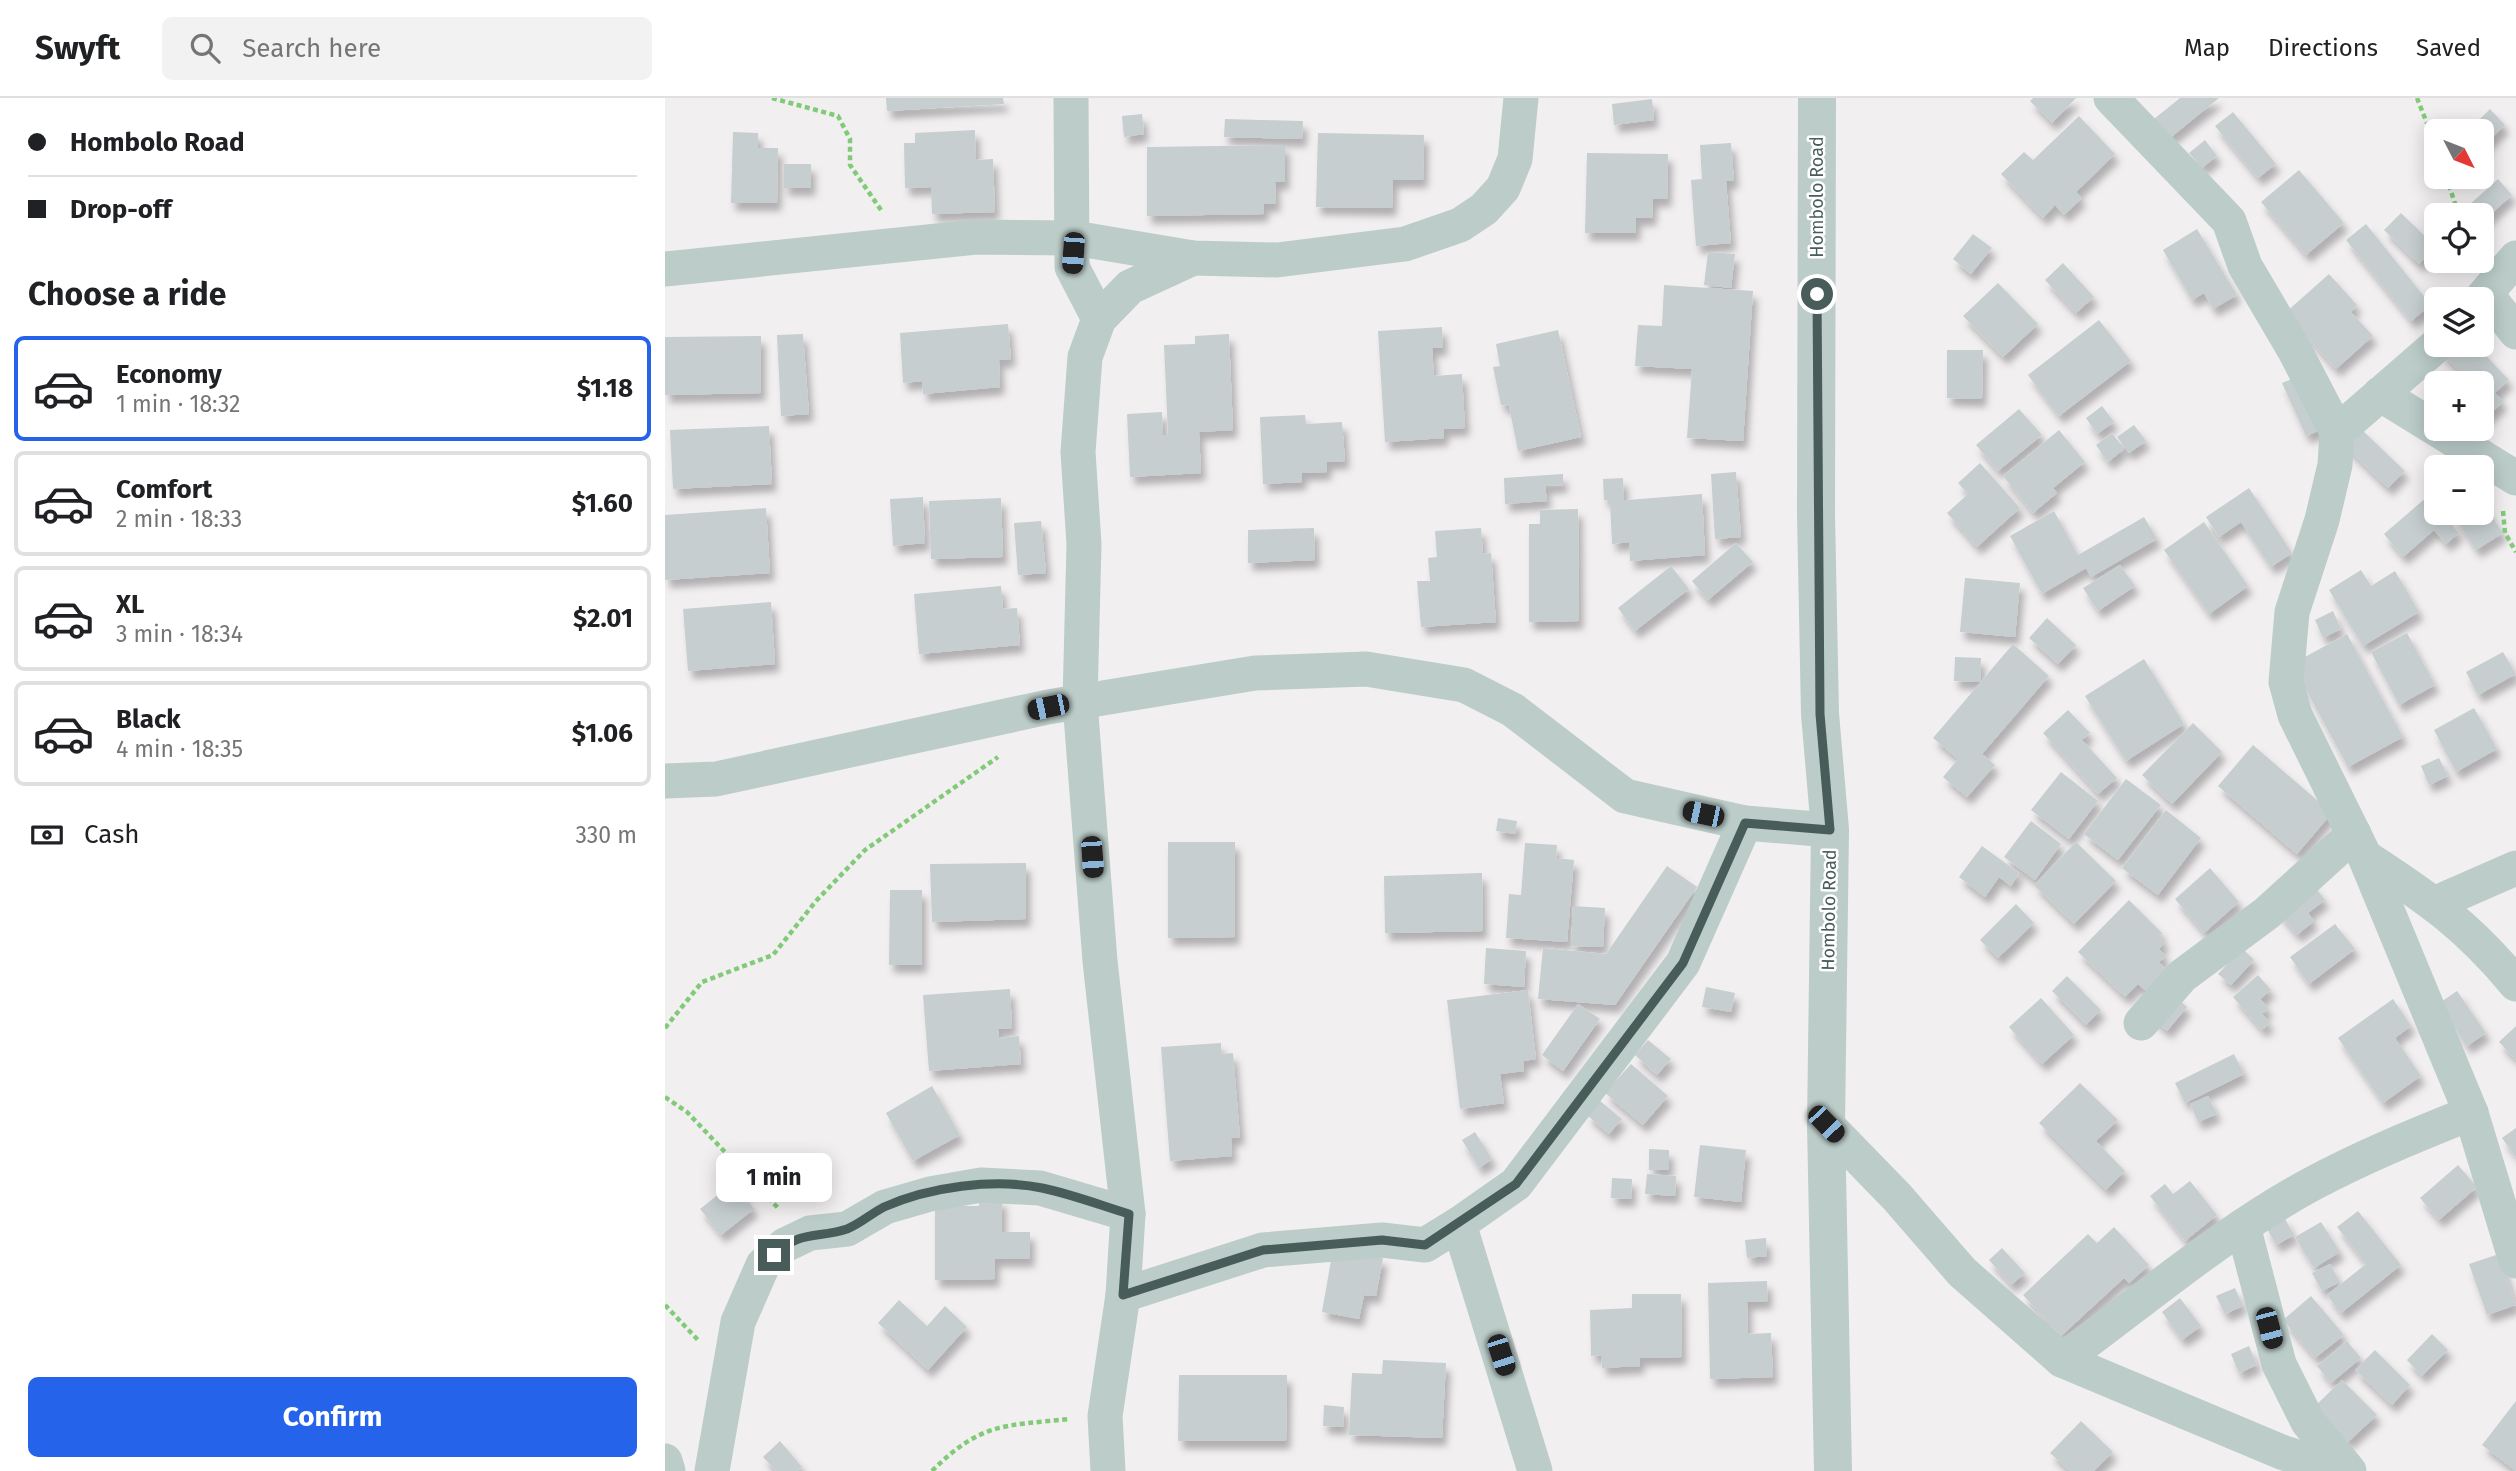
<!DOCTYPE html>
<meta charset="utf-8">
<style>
body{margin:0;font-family:"Fira Sans",sans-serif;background:#f2f2f2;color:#202124;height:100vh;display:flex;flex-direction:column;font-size:26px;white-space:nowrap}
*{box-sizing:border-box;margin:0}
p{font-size:23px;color:#757577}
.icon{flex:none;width:38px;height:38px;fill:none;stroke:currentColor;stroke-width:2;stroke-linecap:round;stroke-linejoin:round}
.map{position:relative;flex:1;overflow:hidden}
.drawer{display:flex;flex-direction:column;background:#fff;width:665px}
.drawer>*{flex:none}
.hud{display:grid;align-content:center;height:154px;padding:0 28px;background:#fff}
.needle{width:46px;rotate:132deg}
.tools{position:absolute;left:1759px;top:21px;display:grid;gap:14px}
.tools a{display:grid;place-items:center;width:70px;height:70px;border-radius:10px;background:#fff;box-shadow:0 4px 18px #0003;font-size:35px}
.end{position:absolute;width:32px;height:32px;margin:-16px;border:9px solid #485c59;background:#fff;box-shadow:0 0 0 4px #fff}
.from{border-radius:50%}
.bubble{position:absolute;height:49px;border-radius:10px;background:#fff;box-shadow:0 4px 18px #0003;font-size:23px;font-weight:700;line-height:49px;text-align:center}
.car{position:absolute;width:21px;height:42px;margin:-21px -10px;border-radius:9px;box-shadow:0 0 5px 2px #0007;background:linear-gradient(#222 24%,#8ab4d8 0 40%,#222 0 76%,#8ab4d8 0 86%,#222 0)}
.hud b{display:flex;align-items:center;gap:24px;height:66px;font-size:26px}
.hud b+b{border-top:2px solid #e0e0e0}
.hud i{width:18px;height:18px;background:#202124}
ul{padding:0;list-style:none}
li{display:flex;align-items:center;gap:21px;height:105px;margin:0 14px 10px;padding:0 14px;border:4px solid #e0e0e0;border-radius:10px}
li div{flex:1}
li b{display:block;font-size:26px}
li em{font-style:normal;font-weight:700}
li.selected{border-color:#2563eb}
li>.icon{width:63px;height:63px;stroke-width:1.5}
h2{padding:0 28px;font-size:32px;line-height:84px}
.pay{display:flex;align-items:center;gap:18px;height:77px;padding:0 28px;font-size:26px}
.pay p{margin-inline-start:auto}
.primary-button{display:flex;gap:14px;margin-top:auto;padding:14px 28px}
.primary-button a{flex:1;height:80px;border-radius:10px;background:#2563eb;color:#fff;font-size:28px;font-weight:700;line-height:80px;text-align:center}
header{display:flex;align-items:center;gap:42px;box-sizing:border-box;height:98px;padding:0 35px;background:#fff;border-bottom:2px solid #e0e0e0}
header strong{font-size:33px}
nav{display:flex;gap:38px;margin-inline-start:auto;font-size:24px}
.search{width:490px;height:63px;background:#f2f2f2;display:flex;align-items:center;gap:18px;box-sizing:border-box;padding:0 24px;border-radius:10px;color:#757577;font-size:26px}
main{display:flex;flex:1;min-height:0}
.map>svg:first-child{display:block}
.building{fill:#c6cecf;filter:url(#shadow)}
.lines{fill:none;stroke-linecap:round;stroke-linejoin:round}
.path{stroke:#81cb78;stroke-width:4.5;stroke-dasharray:5 3.5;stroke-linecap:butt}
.minor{stroke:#bbccc9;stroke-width:35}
.tertiary{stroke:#bbccc9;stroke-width:38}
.route{stroke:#485c59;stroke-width:9}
.labels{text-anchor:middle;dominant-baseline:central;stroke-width:5;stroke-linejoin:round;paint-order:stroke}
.street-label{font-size:18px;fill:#485c59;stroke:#fff}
</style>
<header>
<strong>Swyft</strong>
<div class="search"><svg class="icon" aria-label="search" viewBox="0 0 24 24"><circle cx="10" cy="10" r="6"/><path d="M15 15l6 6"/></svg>Search here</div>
<nav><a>Map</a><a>Directions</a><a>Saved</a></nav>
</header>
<main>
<section class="drawer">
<div class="hud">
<b><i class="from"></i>Hombolo Road</b>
<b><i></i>Drop-off</b>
</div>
<h2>Choose a ride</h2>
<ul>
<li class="selected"><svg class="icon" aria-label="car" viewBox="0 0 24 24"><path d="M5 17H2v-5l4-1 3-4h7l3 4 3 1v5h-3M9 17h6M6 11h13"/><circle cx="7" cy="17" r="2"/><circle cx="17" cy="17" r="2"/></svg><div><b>Economy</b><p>1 min · 18:32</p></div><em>$1.18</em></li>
<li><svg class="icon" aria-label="car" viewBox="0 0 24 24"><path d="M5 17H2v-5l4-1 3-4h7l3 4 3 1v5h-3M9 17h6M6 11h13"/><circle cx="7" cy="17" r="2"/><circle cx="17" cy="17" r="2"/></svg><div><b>Comfort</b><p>2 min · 18:33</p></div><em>$1.60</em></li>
<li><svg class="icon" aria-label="car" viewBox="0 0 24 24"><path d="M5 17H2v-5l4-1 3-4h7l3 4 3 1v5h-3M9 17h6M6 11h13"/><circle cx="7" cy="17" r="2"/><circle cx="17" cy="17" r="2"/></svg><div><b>XL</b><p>3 min · 18:34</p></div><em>$2.01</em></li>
<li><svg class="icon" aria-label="car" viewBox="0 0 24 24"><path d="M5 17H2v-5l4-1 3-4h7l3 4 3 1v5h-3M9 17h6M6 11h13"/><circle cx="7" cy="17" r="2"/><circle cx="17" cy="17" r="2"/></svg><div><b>Black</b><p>4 min · 18:35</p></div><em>$1.06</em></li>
</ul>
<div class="pay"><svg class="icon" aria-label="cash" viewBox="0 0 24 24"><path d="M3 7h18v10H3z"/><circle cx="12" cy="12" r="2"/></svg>Cash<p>330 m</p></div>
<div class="primary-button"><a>Confirm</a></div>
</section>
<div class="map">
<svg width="1851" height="1373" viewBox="0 0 1851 1373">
<defs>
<filter id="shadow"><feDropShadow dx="4.5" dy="8" stdDeviation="3.5" flood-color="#0004"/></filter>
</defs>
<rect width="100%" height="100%" fill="#f2eff1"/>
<g class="building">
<polygon points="221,0 338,0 339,6 222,13"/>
<polygon points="1368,0 1411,0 1387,25 1365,3"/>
<polygon points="1515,0 1554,0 1505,40 1489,21"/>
<polygon points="987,1 989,22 949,27 947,6"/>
<polygon points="1825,11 1840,27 1816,51 1816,33 1803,33"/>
<polygon points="1568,14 1611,66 1593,80 1550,28"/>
<polygon points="477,16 479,36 459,39 457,18"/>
<polygon points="1414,18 1450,56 1411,94 1417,100 1399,117 1390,107 1378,120 1336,76 1359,54 1368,62"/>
<polygon points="560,21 638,23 637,41 559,39"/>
<polygon points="310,32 311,62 328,61 330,114 267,116 266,89 240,90 239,45 250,45 250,35"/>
<polygon points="68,34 93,35 93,50 113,50 112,105 66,105"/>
<polygon points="653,35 759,37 758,82 728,82 727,110 651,109"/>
<polygon points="1540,42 1552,58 1537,70 1524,55"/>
<polygon points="1066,45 1069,83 1061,83 1066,145 1031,148 1026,82 1037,81 1035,47"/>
<polygon points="620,47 620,84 610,84 611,106 599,106 599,116 482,118 482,49"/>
<polygon points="922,55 1003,56 1002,101 988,101 987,120 971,120 971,135 920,135"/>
<rect x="119" y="66" width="27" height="24"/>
<polygon points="1634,72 1679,125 1641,157 1596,104"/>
<polygon points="1833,81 1847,97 1816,125 1816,117 1812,117 1803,108"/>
<polygon points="1736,115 1771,149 1754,166 1719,132"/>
<polygon points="1701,126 1766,207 1746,223 1681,142"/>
<polygon points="1532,131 1572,197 1548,211 1539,195 1527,202 1498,152"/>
<polygon points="1308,136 1327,150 1306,176 1288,161"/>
<polygon points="1043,154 1070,156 1066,190 1039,187"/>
<polygon points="1398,165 1429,199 1411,215 1380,182"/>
<polygon points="1664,176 1692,207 1686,214 1708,238 1671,271 1620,215"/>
<polygon points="1333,185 1373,226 1338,259 1298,218"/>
<polygon points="999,187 1088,193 1078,343 1022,340 1027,271 970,268 973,227 997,228"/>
<polygon points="1434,222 1466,263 1394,318 1363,277"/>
<polygon points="343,226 346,261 334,262 335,289 258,296 257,283 238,285 235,235"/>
<polygon points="777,229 778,250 767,250 769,278 797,276 800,330 779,331 779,340 720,344 713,233"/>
<polygon points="893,232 916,339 853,353 844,308 836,307 828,269 835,268 831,246"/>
<polygon points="138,236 144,316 116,318 112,237"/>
<polygon points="564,236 568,332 534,334 536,375 465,379 462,316 497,314 498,337 503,337 499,247 530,246 530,238"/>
<polygon points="96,238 96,295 0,297 0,239"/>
<polygon points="1783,247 1811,247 1844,282 1830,295 1838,304 1816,324 1816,285 1782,285 1794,273 1775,254"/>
<polygon points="1282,252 1318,252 1317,301 1282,300"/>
<polygon points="1634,278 1658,331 1641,338 1617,285"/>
<polygon points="1437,308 1449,324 1432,336 1421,320"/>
<polygon points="1354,311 1377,337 1333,373 1311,347"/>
<polygon points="640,317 641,326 677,324 680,363 662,364 662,374 637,375 637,384 598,386 595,319"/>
<polygon points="1469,327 1481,343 1464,355 1452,339"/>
<polygon points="104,328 107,386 8,391 5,332"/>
<polygon points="1695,330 1740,373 1723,390 1679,347"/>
<polygon points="1394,332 1420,364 1388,390 1392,395 1368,415 1338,378"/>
<polygon points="1447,335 1459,351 1443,364 1431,347"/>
<polygon points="1315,365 1355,410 1312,449 1282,415 1303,396 1293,385"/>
<polygon points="1071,374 1076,439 1050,441 1046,376"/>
<polygon points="898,376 898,387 880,388 882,403 840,406 839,380"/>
<polygon points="958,380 959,401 950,403 1037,396 1040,457 965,463 964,444 947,446 945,402 939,402 938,381"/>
<polygon points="1584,390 1627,455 1606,469 1576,424 1554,439 1541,419"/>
<polygon points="1763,398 1771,408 1771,415 1777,415 1794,435 1781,446 1769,432 1738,459 1719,436"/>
<polygon points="258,399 260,445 228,448 225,401"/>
<polygon points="336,400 338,459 266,461 264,403"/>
<polygon points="1816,402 1838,435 1811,452 1787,415 1816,415"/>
<polygon points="101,410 105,475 0,482 0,417"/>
<polygon points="913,411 914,523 864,524 864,426 875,426 875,412"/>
<polygon points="1389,413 1413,457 1479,419 1492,441 1426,479 1421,470 1377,496 1345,438"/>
<polygon points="376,423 381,475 353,477 349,425"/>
<polygon points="1539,424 1583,488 1544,516 1499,452"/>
<polygon points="649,430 650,462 583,465 583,432"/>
<polygon points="816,430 818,456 826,455 831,524 756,529 752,483 765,483 763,460 772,459 770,433"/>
<polygon points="1071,445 1088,464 1043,502 1027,483"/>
<polygon points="1455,467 1470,488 1433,513 1418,490"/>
<polygon points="1006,468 1024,491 970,533 953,510"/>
<polygon points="1696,472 1706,488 1730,473 1754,514 1698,548 1664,492"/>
<polygon points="1300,480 1355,485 1350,539 1295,534"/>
<polygon points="336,488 338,511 352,510 355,547 254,556 249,496"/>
<polygon points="106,504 110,566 23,573 18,511"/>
<polygon points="1668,513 1676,531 1658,540 1650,522"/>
<polygon points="1382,520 1411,547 1393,566 1364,540"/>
<polygon points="1742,535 1770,587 1734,607 1706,554"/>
<polygon points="1682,536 1738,639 1683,669 1627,566"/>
<polygon points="1348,546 1384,578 1317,656 1330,667 1302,699 1278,679 1293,661 1268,640"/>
<polygon points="1838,554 1851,576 1813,597 1801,574"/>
<polygon points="1290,559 1316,560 1315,584 1289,583"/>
<polygon points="1479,561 1519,626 1461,663 1420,598"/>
<polygon points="1809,610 1832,651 1791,674 1769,632"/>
<polygon points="1403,612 1425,635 1417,642 1452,680 1433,696 1378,635"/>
<polygon points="1528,625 1557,654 1507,706 1477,677"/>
<polygon points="1588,647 1667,715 1632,756 1553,688"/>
<polygon points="1774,660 1783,678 1764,687 1756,668"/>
<polygon points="1396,674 1433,703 1404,741 1366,712"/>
<polygon points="1461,681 1496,707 1453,762 1419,736"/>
<polygon points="1501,712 1536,740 1493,797 1457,770"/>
<polygon points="833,720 852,723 850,736 831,733"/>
<polygon points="1366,723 1396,746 1370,782 1339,759"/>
<polygon points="503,744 570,744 570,839 503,840"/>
<polygon points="1411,744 1451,783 1409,826 1369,787"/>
<polygon points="860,745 892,747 891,760 909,762 902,844 841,840 844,796 856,797"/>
<polygon points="1317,748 1354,775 1346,788 1334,779 1320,799 1294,779"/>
<polygon points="361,765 361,821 267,824 265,766"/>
<polygon points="1002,768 1032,789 950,907 873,901 878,850 941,856"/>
<polygon points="1545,770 1574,804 1539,835 1510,801"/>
<polygon points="817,775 818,833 720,835 719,778"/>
<polygon points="1647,785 1660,802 1643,815 1649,823 1632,837 1612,813"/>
<polygon points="225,792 257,792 257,867 224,867"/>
<polygon points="1464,802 1497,835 1494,838 1500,844 1494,851 1501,858 1494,864 1501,872 1481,893 1473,886 1460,899 1413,854"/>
<polygon points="1351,806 1369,825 1333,860 1315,842"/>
<polygon points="908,808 940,810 938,849 906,848"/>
<polygon points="1670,826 1690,851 1644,886 1625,859"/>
<polygon points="821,850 861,853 859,889 819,886"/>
<polygon points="1577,850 1589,862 1566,887 1553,876"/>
<polygon points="1593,877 1606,892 1595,901 1604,910 1597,916 1605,925 1597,932 1568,899"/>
<polygon points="1402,878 1436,912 1421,927 1387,893"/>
<polygon points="1041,889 1070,895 1066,914 1037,909"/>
<polygon points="345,891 347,930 333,931 334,940 354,938 356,966 264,973 258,897"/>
<polygon points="863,892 871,961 858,963 859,973 835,976 839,1005 795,1011 782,902"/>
<polygon points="1792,893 1821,935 1802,948 1773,906"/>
<polygon points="1506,895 1522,909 1502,933 1485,918"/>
<polygon points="1376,900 1409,937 1377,966 1344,929"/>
<polygon points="1728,901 1746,928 1730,940 1756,978 1718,1005 1673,940"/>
<polygon points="913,906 935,921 898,973 877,957"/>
<polygon points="1851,928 1851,962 1834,944"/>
<polygon points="983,942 1006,961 992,977 970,957"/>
<polygon points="556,945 556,956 568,955 575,1039 566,1040 567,1058 505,1063 496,949"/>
<polygon points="1569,956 1579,976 1520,1005 1510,985"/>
<polygon points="966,966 1003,998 978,1027 940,995"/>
<polygon points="1415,985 1453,1022 1431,1043 1460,1073 1441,1092 1374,1025"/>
<polygon points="267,988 295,1037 248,1063 221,1015"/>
<polygon points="1543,998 1552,1016 1533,1024 1525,1006"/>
<polygon points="934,1002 957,1021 944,1036 922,1017"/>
<polygon points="1851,1030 1851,1059 1837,1040"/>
<polygon points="810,1034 827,1061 814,1070 797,1042"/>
<polygon points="1035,1047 1081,1052 1076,1104 1029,1099"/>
<polygon points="984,1051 1004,1052 1004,1072 984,1072"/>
<polygon points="1793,1067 1812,1089 1774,1122 1755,1100"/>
<polygon points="982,1076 1011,1078 1010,1098 980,1096"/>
<polygon points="947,1080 967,1081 966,1101 946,1100"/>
<polygon points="1525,1083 1552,1117 1520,1143 1485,1098 1500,1086 1508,1096"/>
<polygon points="69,1084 89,1111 56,1137 35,1111"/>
<polygon points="314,1101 337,1101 337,1134 365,1134 365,1161 330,1161 330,1181 270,1182 270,1108 314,1108"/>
<polygon points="1693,1113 1736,1167 1676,1215 1662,1197 1701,1166 1672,1129"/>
<polygon points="1619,1119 1629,1137 1611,1147 1601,1129"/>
<polygon points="1656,1124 1675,1154 1649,1170 1630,1139"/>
<polygon points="1449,1129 1484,1167 1464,1185 1459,1180 1396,1238 1358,1197 1423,1136 1432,1145"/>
<polygon points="1101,1140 1102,1158 1082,1160 1080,1142"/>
<polygon points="1337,1150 1360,1175 1346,1187 1324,1162"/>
<polygon points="668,1151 718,1160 711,1198 699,1197 694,1221 657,1214"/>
<polygon points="1834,1156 1851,1207 1822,1217 1804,1166"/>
<polygon points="1665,1166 1675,1184 1657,1193 1647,1175"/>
<polygon points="1102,1183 1103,1203 1082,1204 1083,1236 1106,1235 1108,1279 1045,1281 1043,1185"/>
<polygon points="1570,1190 1578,1208 1560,1216 1551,1198"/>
<polygon points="967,1196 1016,1196 1017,1259 975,1260 975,1268 937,1270 936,1257 926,1258 925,1212 967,1210"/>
<polygon points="1646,1198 1679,1237 1650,1260 1618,1222"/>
<polygon points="1515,1200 1536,1228 1517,1242 1497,1214"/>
<polygon points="234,1202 262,1228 280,1208 302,1229 263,1272 213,1225"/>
<polygon points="1767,1236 1783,1252 1757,1278 1742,1262"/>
<polygon points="1682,1243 1696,1260 1666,1285 1652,1268"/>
<polygon points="1584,1248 1592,1267 1574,1275 1566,1256"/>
<polygon points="1710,1252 1745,1287 1727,1307 1690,1272"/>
<polygon points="718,1262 781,1265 777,1340 684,1337 687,1275 717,1276"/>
<polygon points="514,1277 622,1277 621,1343 513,1343"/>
<polygon points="1677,1282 1712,1317 1683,1344 1649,1309"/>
<polygon points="1851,1303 1851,1373 1817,1347"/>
<polygon points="659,1307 679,1309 678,1329 658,1328"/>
<polygon points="1416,1323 1448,1354 1429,1373 1405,1373 1385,1355"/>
<polygon points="115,1343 137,1369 132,1373 111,1373 98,1359"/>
</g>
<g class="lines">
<g class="path">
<polyline points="107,0 173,18 185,41 185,67 216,112"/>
<polyline points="1752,0 1771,48"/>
<polyline points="1781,79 1794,117"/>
<polyline points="1838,413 1840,435 1851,454"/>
<polyline points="0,930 37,884 108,857 151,803 200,752 333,659"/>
<polyline points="0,999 22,1014 114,1111"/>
<polyline points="0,1207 33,1242"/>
<path d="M 267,1373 C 316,1324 339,1328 404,1321"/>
</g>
<g class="minor">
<polyline points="406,0 407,169 434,221"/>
<polyline points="1446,0 1564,123 1580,168 1630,253 1672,334 1670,367 1657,422 1627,514 1621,584 1630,617 1700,759 1806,1015 1851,1163"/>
<polyline points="0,171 311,139 409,140 528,160 568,161 612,162 740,146 795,127 819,111 838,90 850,61 856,0"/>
<polyline points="1821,196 1851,234"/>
<polyline points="1816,201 1851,160"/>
<polyline points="1715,296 1851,380"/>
<polyline points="1672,334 1772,247"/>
<polyline points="0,683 51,681 383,609 590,575 701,571 799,587 848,612 960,698 1080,725 1165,732"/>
<path d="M 1700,759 C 1763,800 1802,827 1851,886"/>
<polyline points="1771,805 1851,770"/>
<polyline points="1476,925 1517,878 1602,815 1689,736"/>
<polyline points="1161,1026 1232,1099 1297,1174 1397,1262 1619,1355 1679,1373"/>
<polyline points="794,1126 851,1086 1018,865 1080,725"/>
<polyline points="1578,1128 1614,1266 1643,1324 1684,1373"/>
<polyline points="458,1197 598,1152 717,1142 760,1147 794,1126 870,1373"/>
<path d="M 1397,1262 C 1478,1203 1557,1135 1645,1087 C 1697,1059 1751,1037 1806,1015"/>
<polyline points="0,1363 3,1373"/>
<polyline points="47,1373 73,1224 98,1167 120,1147 145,1135 182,1131 220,1109 265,1096 316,1087 375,1090 463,1116"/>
<polyline points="443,1373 440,1318 458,1197 463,1116 435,863 415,604 419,446 413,354 420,259 434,221 465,189 528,160"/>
</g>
<polyline class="tertiary" points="1152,0 1151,416 1155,616 1165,732 1161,1026 1168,1373"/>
</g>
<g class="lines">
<path class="route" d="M 109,1157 C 137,1131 152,1141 182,1131 C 195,1126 207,1115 219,1109 C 264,1089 328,1080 377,1090 C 406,1096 435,1107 464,1116 L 458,1197 L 598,1152 L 717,1142 L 760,1147 L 851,1086 L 1018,865 L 1080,725 L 1165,732 L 1155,616 L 1152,196"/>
</g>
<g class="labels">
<g class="street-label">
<text transform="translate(1152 99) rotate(-90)">Hombolo Road</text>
<text transform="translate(1164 812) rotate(-89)">Hombolo Road</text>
</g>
</g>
</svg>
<div class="tools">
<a><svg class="needle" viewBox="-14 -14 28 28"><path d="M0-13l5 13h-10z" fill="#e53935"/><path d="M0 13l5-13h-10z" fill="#757577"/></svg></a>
<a><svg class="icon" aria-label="locate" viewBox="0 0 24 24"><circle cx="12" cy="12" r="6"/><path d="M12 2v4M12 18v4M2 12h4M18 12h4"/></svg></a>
<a><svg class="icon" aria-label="layers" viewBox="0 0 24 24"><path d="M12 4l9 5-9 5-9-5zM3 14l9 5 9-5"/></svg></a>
<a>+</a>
<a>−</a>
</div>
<i class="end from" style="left:1152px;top:196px"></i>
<i class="end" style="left:109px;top:1157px"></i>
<div class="bubble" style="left:51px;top:1055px;width:116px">1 min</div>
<i class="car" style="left:408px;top:155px;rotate:184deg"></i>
<i class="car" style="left:383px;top:609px;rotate:258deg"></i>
<i class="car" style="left:1038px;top:716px;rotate:282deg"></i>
<i class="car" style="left:427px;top:759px;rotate:176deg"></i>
<i class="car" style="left:1161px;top:1026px;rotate:136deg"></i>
<i class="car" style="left:1604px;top:1230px;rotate:165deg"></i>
<i class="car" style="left:836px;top:1257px;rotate:162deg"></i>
</div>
</main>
